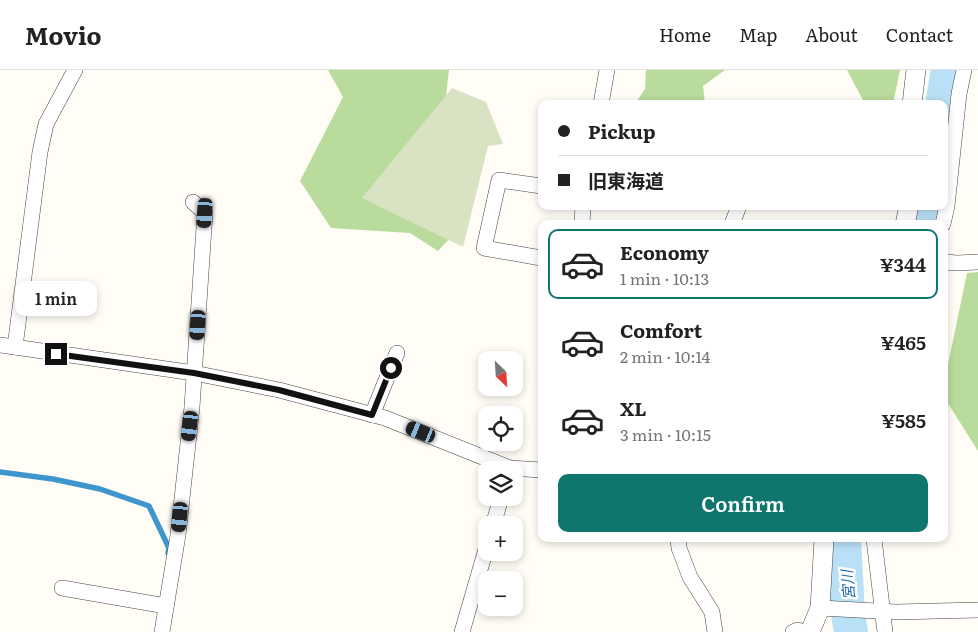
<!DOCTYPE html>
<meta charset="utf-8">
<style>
body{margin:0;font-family:Literata,"Noto Sans JP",serif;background:#f6f6f6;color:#222;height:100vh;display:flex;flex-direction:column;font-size:19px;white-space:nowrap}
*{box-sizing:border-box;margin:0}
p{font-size:16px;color:#767676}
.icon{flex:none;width:28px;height:28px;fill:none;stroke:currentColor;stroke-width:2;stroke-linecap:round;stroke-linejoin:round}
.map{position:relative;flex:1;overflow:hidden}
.drawer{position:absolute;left:538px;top:150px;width:410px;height:322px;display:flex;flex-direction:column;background:#fff;border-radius:10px;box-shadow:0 2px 8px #0003}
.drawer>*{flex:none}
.guide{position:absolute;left:538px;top:30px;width:410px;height:110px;border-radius:10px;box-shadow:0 2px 8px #0003;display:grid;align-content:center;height:110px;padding:0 20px;background:#fff}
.needle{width:32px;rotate:155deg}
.fabs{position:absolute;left:478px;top:281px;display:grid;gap:10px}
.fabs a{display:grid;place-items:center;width:45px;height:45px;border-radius:10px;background:#fff;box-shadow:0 2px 8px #0003;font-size:25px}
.end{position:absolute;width:22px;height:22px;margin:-11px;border:6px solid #111;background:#fff;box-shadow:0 0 0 2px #fff}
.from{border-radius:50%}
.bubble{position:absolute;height:35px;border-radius:10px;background:#fff;box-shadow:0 2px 8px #0003;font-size:16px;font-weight:600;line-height:35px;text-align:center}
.car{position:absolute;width:15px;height:30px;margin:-15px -8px;border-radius:6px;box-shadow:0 0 4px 1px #0007;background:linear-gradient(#222 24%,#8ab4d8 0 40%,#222 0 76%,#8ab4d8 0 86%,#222 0)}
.guide b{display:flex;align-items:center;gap:18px;height:48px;font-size:19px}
.guide b+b{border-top:1px solid #e0e0e0}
.guide i{width:12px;height:12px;background:#222}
ul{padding:9px 0 0;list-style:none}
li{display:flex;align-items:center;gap:15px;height:70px;margin:0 10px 8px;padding:0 10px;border:2px solid transparent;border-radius:10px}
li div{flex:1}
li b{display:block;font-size:19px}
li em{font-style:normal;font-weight:600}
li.current{border-color:#0f766e}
li>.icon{width:45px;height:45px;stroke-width:1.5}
.primary-button{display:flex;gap:10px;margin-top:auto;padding:10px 20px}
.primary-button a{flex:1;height:58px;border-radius:10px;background:#0f766e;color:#fff;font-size:20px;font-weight:600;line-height:58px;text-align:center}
header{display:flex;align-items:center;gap:30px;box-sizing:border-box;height:70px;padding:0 25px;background:#fff;border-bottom:1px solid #e0e0e0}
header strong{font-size:24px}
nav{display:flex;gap:28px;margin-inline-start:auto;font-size:18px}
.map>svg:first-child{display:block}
.forest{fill:#b9dc9c}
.cemetery{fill:#d9e3c4}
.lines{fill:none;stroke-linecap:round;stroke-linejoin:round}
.stream{stroke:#3f96cf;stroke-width:5.5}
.river{stroke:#b9e0f7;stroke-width:34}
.minor-casing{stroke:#444;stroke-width:16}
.tertiary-casing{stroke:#444;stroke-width:20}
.minor{stroke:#fff;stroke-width:15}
.tertiary{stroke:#fff;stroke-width:19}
.route{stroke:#111;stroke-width:6}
.labels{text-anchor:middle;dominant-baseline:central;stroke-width:5;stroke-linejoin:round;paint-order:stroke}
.water-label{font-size:15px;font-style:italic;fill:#1768a6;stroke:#fff}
</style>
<header>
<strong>Movio</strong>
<nav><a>Home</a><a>Map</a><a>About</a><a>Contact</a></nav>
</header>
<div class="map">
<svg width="978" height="562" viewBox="0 0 978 562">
<rect width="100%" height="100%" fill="#fffdf5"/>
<g class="forest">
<polygon points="328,0 449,0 446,27 451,167 438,181 410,163 331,158 300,111 343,27"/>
<polygon points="646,0 725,0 703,16 705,34 635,34 645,19"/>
<polygon points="847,0 900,0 893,34 865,34"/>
<polygon points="978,202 978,381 944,327 944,314 967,203"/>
</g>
<polygon class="cemetery" points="452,18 486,32 503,74 488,76 463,177 362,128"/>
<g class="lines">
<polyline class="stream" points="0,402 53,409 100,419 149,436 169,478 168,483"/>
<g class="river">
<polyline points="942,34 948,0"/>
<polyline points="922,154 925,136"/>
<polyline points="844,469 848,544 851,562"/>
</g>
<defs>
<g id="minor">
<polyline points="601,34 607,0"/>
<polyline points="541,116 499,110 484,178 541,188"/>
<polyline points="582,154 583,136"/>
<polyline points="732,154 739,136"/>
<polyline points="943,154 947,136 959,24 964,0"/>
<polyline points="944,192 957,193 978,192"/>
<polyline points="0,275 194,303 279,320 385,348 510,398 541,400"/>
<polyline points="15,277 40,82 46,54 75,0"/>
<polyline points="372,345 397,283"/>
<polyline points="493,455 501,428"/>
<polyline points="678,469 679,478 690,507 712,542 715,562"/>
<polyline points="874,469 885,562"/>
<polyline points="62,518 166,536"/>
<polyline points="820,538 896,542 978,540"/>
<polyline points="162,562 178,465 192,337 205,143 193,132"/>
<polyline points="462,562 486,479"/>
<polyline points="793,562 798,560 802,562"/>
</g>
<g id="tertiary">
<polyline points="912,34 916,0"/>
<polyline points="905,154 909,136"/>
<polyline points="810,562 820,538 824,469"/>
</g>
</defs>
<use href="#minor" class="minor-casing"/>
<use href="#tertiary" class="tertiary-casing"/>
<use href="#minor" class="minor"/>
<use href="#tertiary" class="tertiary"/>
</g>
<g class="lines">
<polyline class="route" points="56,284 194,303 279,320 372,345 391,298"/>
</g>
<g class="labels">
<g class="water-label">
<text transform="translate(847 515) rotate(-95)">宮川</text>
</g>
</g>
</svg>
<div class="fabs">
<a><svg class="needle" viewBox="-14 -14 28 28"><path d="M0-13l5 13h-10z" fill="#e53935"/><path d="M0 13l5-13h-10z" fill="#767676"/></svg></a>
<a><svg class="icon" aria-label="locate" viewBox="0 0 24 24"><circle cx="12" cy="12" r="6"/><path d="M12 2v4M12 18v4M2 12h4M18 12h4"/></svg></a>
<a><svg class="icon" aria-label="layers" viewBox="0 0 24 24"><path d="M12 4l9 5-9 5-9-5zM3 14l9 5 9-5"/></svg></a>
<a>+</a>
<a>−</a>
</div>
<i class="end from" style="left:391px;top:298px"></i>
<i class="end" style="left:56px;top:284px"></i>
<div class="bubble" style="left:15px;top:211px;width:82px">1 min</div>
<i class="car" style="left:205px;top:143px;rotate:184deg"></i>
<i class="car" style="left:198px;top:255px;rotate:184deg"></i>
<i class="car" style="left:190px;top:356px;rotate:187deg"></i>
<i class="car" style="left:421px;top:362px;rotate:292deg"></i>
<i class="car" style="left:180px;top:447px;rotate:186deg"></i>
<div class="guide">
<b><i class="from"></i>Pickup</b>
<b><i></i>旧東海道</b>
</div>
<section class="drawer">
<ul>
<li class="current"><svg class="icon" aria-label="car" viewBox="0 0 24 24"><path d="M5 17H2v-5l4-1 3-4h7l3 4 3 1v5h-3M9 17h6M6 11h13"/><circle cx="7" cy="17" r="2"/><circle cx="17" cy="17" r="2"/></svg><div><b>Economy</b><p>1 min · 10:13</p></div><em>¥344</em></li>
<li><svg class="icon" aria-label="car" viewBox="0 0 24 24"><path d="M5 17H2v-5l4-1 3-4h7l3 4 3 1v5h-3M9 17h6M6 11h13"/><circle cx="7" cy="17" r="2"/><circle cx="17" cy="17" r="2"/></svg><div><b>Comfort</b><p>2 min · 10:14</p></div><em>¥465</em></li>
<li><svg class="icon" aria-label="car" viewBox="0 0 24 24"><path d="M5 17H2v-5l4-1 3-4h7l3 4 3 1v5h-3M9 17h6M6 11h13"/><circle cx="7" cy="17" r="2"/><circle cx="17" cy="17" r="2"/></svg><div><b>XL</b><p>3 min · 10:15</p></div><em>¥585</em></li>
</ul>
<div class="primary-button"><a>Confirm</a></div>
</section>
</div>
